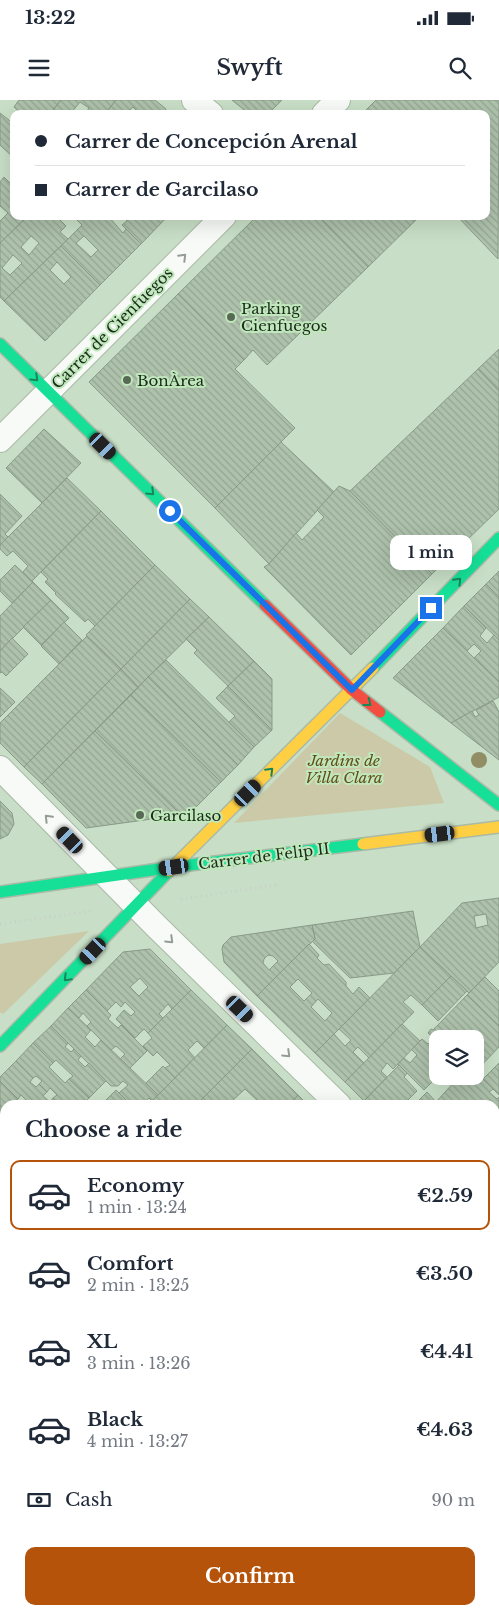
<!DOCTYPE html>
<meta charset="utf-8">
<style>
body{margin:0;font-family:"Libre Baskerville",serif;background:#f6f6f7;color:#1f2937;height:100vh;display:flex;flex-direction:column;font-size:19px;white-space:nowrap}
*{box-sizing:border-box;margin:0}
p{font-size:16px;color:#747a83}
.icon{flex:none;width:28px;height:28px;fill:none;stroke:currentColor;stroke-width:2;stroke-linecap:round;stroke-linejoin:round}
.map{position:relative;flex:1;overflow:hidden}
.details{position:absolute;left:0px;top:1000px;width:500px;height:515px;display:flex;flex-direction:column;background:#fff;border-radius:15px 15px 0 0;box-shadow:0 5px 20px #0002}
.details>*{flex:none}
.hud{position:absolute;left:10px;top:10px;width:480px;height:110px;border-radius:10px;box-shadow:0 5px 20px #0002;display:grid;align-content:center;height:110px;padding:0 25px;background:#fff}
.fabs{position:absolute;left:429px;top:930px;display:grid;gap:10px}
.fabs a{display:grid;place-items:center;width:55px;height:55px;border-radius:10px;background:#fff;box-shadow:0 5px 20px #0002;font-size:25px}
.end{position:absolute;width:22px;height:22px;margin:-11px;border:6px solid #1a73e8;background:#fff;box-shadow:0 0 0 2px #fff}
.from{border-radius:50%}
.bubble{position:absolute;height:35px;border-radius:10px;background:#fff;box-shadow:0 5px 20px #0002;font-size:16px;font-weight:800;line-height:35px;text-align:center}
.car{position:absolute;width:15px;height:30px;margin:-15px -8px;border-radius:6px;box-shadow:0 0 4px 1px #0007;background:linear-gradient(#222 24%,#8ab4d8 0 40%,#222 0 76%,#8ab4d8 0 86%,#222 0)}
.hud b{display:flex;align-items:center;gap:18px;height:48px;font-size:19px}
.hud b+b{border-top:1px solid #e0e1e3}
.hud i{width:12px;height:12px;background:#1f2937}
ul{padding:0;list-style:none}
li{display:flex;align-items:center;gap:15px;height:70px;margin:0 10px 8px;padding:0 15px;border:2px solid transparent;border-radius:10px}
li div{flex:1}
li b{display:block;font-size:19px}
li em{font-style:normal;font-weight:800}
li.selected{border-color:#b45309}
li>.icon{width:45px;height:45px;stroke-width:1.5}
h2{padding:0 25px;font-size:22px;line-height:60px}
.pay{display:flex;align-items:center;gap:12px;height:55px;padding:0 25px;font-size:19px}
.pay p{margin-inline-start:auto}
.cta{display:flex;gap:10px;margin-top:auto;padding:10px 25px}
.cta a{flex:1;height:58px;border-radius:10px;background:#b45309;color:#fff;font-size:20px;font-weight:800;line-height:58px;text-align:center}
.status{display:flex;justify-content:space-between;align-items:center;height:35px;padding:0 25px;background:#fff;direction:ltr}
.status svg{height:14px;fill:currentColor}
header{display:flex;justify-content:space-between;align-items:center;height:65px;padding:0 25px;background:#fff;font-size:22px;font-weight:800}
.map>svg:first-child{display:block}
.green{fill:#cbc9a7}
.building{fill:url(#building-back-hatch);stroke:#899a88;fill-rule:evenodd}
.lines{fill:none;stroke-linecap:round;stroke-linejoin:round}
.street-casing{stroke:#a9baa7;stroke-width:26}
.fast-casing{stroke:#a9baa7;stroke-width:14}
.slow-casing{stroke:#a9baa7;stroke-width:14}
.jam-casing{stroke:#a9baa7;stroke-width:14}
.path{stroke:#c8cfc7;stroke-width:3;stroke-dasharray:1 4;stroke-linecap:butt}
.street{stroke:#f7faf6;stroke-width:24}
.fast{stroke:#16e098;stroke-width:11}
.slow{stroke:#ffcf43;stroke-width:11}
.jam{stroke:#f24e42;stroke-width:11}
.tree{fill:#918e66}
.oneway{stroke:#949d93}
.oneway2{stroke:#188659}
.route{stroke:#1a73e8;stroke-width:6}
.poi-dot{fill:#586a56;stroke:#c0e8bc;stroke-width:2}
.labels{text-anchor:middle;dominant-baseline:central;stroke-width:4;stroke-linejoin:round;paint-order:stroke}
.poi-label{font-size:15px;fill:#1b2b1a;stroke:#c0e8bc;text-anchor:start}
.street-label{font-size:15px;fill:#1b2b1a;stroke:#c0e8bc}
.park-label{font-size:15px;font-style:italic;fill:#644c17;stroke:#c0e8bc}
</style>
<div class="status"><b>13:22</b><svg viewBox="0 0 49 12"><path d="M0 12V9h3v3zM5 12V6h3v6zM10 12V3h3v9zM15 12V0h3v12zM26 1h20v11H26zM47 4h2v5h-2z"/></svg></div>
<header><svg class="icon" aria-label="menu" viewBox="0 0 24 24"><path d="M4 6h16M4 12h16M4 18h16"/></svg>Swyft<svg class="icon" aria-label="search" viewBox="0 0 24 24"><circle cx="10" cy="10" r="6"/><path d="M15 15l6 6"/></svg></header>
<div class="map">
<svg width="499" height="1515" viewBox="0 0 499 1515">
<defs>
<pattern id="building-back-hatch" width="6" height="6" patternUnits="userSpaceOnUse" patternTransform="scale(1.25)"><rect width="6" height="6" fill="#adc1ab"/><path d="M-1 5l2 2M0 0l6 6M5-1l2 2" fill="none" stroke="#94a693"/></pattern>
</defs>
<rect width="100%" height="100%" fill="#c8dec6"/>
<g class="green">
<polygon points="340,613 430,667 444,703 234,723"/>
<polygon points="89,831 3,914 0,912 0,844"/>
</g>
<g class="building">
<polygon points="19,0 61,0 50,14 22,14 14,7"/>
<polygon points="96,0 116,0 105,14 85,14 89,8 80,2 71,13 73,14 50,14 61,0"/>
<polygon points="116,0 155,0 166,9 162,14 140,14 133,7 125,14 105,14"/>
<polygon points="232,0 282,0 268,14 249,14"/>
<polygon points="376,0 499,0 498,159 457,116 486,116 486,14 362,14"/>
<polygon points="0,13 14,24 14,58 0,45"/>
<polygon points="4,77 12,85 14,83 14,116 28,116 0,143 0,121 8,113 0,106 0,82"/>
<path d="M 28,116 L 56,116 L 66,126 L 60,132 L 68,139 L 4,201 L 0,197 L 0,143 ZM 31,136 L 39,143 L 29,155 L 21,147 ZM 13,155 L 22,163 L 10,175 L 2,168 Z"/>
<path d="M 73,116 L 108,116 L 123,133 L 126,129 L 141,144 L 100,185 L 61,146 L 82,125 ZM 84,136 L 98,150 L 91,157 L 76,143 Z"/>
<polygon points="122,116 168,116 141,144 122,125 127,121"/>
<polygon points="257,116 318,116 368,167 267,265 253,250 244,260 178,194"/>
<polygon points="318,116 420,116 368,167"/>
<path d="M 61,146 L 100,185 L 45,241 L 4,201 ZM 57,162 L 71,177 L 64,184 L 50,170 Z"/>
<polygon points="178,194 244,260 235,269 295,328 215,408 89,282"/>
<polygon points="499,249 499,291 478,269"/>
<polygon points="478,269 499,291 499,409 432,474 350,391"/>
<polygon points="44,329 81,363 42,403 6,368"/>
<polygon points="281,342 334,392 269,464 215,408"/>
<polygon points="67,378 101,411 32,481 23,472 28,466 13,451 7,456 0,449 0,445"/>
<polygon points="339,386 350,391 432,474 351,555 264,467 269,464 296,433 302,440 324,417 317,410"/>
<polygon points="0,394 22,416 5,434 8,437 0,445"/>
<polygon points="101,411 155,465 95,526 88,519 85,522 55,494 56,493 45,482 48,479 41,472"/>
<polygon points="15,465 33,482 12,503 0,491 0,480"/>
<polygon points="155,465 190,499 121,569 86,535"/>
<polygon points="499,471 499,497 486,484"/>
<polygon points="33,482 51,500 0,551 0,516"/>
<polygon points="486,484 499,497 499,540 464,506"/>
<polygon points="190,499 209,517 138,587 121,569"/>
<polygon points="51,500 69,518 41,545 23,527"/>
<polygon points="464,506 486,528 480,536 487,543 494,535 499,540 499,582 474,558 481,551 474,544 467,551 443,528"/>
<polygon points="209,517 254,561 228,586 194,553 197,550 186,539"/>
<polygon points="64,522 82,540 59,564 41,546"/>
<polygon points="443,528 499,582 499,597 451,623 393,578"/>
<polygon points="87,536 121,569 24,667 0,643 0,623"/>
<polygon points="12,538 28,554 6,576 2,572 0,573 0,551"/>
<polygon points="166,560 254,647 238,665 148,577"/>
<polygon points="254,561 272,579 272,630 228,586"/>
<polygon points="121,569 138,587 42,684 24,667"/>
<polygon points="148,577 238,665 221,682 131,595"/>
<polygon points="228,586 272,630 254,647 229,622 235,616 216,598"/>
<polygon points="0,588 15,602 0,617"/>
<polygon points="131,595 221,682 189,714 181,715 95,631"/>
<polygon points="493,601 499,612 499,660 451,623 472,611 475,617 479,615 476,610"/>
<polygon points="95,631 181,715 86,728 42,684"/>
<polygon points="0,701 12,713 14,724 8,735 0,739"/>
<path d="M 499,798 L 499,862 L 469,893 L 420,847 L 462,803 ZM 486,814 L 488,825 L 476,828 L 474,816 Z"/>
<polygon points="413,811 420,847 394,873 350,878 312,841 315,839 312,825"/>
<path d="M 312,825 L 315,839 L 257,896 L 224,862 L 222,849 L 223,845 L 231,837 ZM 268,855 L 273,856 L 278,861 L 269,870 L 263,863 L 264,859 Z"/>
<path d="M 309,844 L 319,855 L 317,858 L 324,865 L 329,864 L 346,882 L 346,886 L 353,894 L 359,887 L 370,898 L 315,953 L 257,896 ZM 298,879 L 312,893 L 304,901 L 290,887 ZM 318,899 L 332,913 L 325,921 L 311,907 Z"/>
<polygon points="420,847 451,876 422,905 411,895 403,902 414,912 369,958 358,947 353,952 364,963 345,982 315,953 334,934 345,946 351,940 339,929"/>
<path d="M 150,849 L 191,890 L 172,909 L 168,904 L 159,914 L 163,918 L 148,933 L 144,929 L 135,938 L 116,919 L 124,910 L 131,916 L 135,912 L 125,902 L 121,907 L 116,902 L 107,911 L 86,890 L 123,852 ZM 140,878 L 148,887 L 139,896 L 130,887 Z"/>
<polygon points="451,876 467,891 438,921 422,905"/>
<polygon points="485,877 499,891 499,924 498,925 467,895"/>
<polygon points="86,890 111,915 108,919 118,928 121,925 147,951 130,968 120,959 125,954 116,946 111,950 87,926 91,922 83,913 79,918 68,908"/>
<polygon points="191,890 227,925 204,948 197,941 188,950 195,958 175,978 165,968 170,965 157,952 153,956 143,946 152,938 148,933"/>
<polygon points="467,895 499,926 499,947 476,971 493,989 489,992 497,999 499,997 499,1040 495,1044 495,1005 439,1005 436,1002 456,980 452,976 475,976 475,939 438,939 438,976 424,990 398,964 404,958 410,963 417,955 411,949 422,939 428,944 434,939 428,933 431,929 433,930"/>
<polygon points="68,908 91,930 85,937 95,947 101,940 158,995 152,1001 149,998 142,1005 131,1005 119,993 128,985 123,981 118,986 111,986 51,926"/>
<polygon points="402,924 420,941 393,969 387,963 381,971 387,977 364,1001 345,982"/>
<polygon points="227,925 252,949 196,1005 148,1005"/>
<polygon points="51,926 68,943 65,947 71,952 74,949 81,956 78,960 85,967 89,963 106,981 89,998 69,979 73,976 56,960 53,963 33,943"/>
<polygon points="33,943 53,963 49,967 65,983 69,979 89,998 82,1005 60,1005 53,998 57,995 50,988 47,992 39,984 42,981 36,976 33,978 16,961"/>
<polygon points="252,949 298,995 294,1000 289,1005 254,1005 258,1001 245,989 232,1001 235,1005 196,1005"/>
<polygon points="16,961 33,978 30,982 36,987 39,984 47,992 43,996 50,1002 53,998 60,1005 31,1005 21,995 18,999 0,981 0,977"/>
<polygon points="499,963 499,995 483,979"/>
<polygon points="399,965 407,973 404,977 417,991 403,1005 368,1005 364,1001"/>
<polygon points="163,966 175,978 158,995 146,983"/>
<polygon points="0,981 18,999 14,1002 17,1005 5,1005 5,1013 2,1011 0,1013"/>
<polygon points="116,990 131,1005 101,1005"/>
<polygon points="427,992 436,1002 439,1005 414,1005"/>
<polygon points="298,995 308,1005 289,1005"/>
<polygon points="0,1016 5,1021 5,1087 3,1090 0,1087"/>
<polygon points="0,1142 5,1147 5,1510 33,1510 28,1515 0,1515"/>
<polygon points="495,1189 499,1193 498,1261 495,1257"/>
<polygon points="495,1257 499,1261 499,1278 495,1282"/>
<polygon points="499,1278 499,1314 495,1319 495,1282"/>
<polygon points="499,1314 499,1350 495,1354 495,1319"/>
<polygon points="499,1350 499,1385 495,1381 495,1354"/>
<polygon points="499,1407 499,1451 495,1455 495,1411"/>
<polygon points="499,1451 499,1494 495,1498 495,1455"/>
<polygon points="499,1494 499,1515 479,1515 484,1510 495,1510 495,1498"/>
<polygon points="98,1510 374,1510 380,1515 93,1515"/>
<polygon points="441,1510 484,1510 479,1515 436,1515"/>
</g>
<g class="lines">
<defs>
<g id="street">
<polyline points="194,0 211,14"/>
<polyline points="324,14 338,0"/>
<polyline points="0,340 224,116"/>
<polyline points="0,668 156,826 339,1005"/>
<polyline points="495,1073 499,1069"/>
<polyline points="0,1103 5,1108"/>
<polyline points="495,1158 499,1162"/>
<polyline points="411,1510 416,1515"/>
<polyline points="65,1515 70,1510"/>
</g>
<g id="fast">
<polyline points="0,244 265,505"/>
<polyline points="373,568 499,438"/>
<polyline points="380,612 499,705"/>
<polyline points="0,792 173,767 363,744"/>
<polyline points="0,946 169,771"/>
</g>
<g id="slow">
<polyline points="363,744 499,727"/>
<polyline points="169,771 373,568"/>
</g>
<polyline id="jam" points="265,505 352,590 380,612"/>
</defs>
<use href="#street" class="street-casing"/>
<use href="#fast" class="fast-casing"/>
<use href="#slow" class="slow-casing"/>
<use href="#jam" class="jam-casing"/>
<g class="path">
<polyline points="181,799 277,785"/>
<polyline points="0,824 91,811"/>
</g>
<use href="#street" class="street"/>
<use href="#fast" class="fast"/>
<use href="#slow" class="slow"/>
<use href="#jam" class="jam"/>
</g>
<circle class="tree" cx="479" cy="660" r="8"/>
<defs><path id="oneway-chevron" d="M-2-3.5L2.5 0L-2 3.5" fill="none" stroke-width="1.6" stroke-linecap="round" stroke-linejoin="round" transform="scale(1.25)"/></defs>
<g class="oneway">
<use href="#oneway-chevron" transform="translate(183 157) rotate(-45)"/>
<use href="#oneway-chevron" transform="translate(48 718) rotate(-134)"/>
<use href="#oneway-chevron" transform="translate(170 840) rotate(44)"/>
<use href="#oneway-chevron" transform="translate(287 954) rotate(44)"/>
</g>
<g class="oneway2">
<use href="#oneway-chevron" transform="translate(35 278) rotate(44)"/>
<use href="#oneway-chevron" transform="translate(151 392) rotate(44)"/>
<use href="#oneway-chevron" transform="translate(458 481) rotate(-46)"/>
<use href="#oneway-chevron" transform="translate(368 603) rotate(38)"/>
<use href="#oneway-chevron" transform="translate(270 671) rotate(-45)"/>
<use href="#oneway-chevron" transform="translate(67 878) rotate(135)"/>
</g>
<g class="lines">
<polyline class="route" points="170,411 352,590 431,508"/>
</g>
<g class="poi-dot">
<circle cx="231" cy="217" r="5"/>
<circle cx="127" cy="280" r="5"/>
<circle cx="140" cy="715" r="5"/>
</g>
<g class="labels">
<g class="poi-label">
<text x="241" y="208">Parking<tspan x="241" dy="17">Cienfuegos</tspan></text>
<text x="137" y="280">BonÀrea</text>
<text x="150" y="715">Garcilaso</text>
</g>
<g class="street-label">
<text transform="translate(112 228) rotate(-45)">Carrer de Cienfuegos</text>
<text transform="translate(264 756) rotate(-7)">Carrer de Felip II</text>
</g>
<g class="park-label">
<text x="344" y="660">Jardins de<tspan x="344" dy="17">Villa Clara</tspan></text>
</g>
</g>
</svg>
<div class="fabs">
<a><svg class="icon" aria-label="layers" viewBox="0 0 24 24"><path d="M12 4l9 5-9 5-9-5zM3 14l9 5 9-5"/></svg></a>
</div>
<i class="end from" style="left:170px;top:411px"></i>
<i class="end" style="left:431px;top:508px"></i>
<div class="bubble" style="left:390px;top:435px;width:82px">1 min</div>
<i class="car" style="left:103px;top:346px;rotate:135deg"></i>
<i class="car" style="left:248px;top:693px;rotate:45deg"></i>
<i class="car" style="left:440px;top:734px;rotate:263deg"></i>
<i class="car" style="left:70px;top:740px;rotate:316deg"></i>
<i class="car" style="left:174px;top:767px;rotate:262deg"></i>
<i class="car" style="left:93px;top:851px;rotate:223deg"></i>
<i class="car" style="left:240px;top:909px;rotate:134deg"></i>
<div class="hud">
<b><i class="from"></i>Carrer de Concepción Arenal</b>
<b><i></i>Carrer de Garcilaso</b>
</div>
<section class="details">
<h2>Choose a ride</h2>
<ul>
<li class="selected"><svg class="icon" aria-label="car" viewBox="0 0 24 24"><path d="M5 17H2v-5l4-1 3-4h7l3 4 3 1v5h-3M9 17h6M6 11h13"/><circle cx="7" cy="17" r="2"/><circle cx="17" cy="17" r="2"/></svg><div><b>Economy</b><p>1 min · 13:24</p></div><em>€2.59</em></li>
<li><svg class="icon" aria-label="car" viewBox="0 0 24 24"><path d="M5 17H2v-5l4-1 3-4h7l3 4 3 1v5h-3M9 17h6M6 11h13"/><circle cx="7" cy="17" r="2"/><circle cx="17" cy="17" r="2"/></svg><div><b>Comfort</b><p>2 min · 13:25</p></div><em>€3.50</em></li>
<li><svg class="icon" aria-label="car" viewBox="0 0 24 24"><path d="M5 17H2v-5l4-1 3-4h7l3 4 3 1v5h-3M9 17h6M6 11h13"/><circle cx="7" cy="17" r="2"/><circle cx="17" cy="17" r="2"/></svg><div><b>XL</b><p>3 min · 13:26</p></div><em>€4.41</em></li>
<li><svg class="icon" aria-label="car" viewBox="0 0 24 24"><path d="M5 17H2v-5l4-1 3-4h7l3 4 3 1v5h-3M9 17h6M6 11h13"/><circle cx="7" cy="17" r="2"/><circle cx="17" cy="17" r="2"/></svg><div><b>Black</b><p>4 min · 13:27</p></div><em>€4.63</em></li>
</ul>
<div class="pay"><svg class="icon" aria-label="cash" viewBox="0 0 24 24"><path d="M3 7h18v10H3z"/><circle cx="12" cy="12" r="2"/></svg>Cash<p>90 m</p></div>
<div class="cta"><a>Confirm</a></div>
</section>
</div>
